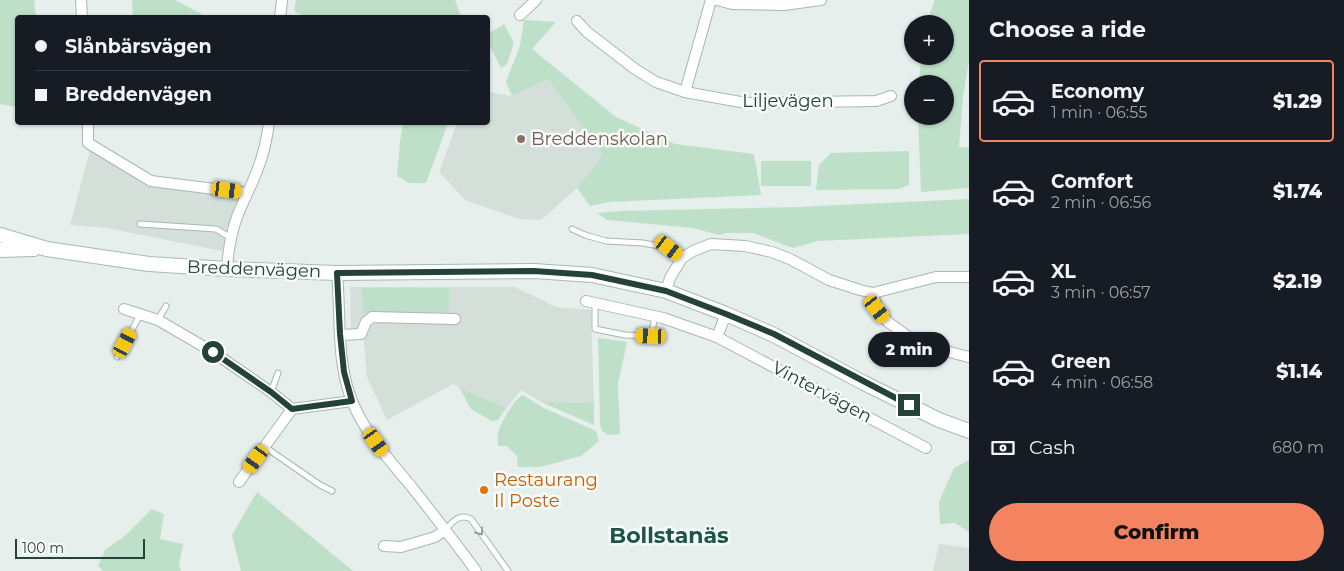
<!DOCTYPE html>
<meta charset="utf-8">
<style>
body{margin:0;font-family:Montserrat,sans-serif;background:#242831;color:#f1f3f6;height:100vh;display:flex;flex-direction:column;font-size:19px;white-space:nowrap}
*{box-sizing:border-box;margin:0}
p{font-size:16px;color:#9ea1a6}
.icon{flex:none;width:28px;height:28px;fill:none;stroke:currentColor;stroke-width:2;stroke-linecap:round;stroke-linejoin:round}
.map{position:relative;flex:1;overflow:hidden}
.panel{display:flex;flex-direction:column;background:#171b24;width:375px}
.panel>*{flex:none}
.hud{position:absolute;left:15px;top:15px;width:475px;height:110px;border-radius:5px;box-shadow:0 1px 4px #0004;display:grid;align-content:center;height:110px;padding:0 20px;background:#171b24}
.fabs{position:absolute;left:904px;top:15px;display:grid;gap:10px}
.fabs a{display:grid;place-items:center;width:50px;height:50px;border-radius:50%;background:#171b24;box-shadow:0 1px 4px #0004;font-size:25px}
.scale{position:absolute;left:15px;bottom:12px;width:130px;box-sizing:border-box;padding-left:5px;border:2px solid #24423a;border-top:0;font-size:14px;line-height:18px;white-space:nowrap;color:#24423a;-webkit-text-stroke:4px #f7fbf9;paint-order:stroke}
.end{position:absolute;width:22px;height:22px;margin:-11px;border:6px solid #24423a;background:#fff;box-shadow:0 0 0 2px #fff}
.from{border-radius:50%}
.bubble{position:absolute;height:35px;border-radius:18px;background:#171b24;box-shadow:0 1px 4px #0004;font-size:16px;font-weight:800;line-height:35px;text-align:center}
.car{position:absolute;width:15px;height:30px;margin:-15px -8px;border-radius:6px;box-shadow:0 0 4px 1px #0007;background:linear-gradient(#f5c518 24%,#345 0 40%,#f5c518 0 76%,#345 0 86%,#f5c518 0)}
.hud b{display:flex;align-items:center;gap:18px;height:48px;font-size:19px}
.hud b+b{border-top:1px solid #363941}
.hud i{width:12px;height:12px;background:#f1f3f6}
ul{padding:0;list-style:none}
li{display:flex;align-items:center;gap:15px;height:82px;margin:0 10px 8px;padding:0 10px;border:2px solid transparent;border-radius:5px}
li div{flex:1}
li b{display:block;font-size:19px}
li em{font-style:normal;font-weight:800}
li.selected{border-color:#f4845f}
li>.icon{width:45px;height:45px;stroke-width:1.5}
h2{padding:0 20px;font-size:22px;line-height:60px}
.pay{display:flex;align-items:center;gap:12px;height:55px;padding:0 20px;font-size:19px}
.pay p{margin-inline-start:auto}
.action{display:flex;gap:10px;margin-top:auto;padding:10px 20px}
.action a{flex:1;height:58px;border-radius:30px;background:#f4845f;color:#111;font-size:20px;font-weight:800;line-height:58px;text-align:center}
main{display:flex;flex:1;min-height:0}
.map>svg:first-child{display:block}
.built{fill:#d4dfda}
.green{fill:#bfe0c8}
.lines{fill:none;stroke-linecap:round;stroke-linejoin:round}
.lane-casing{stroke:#a8b8b2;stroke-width:7}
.street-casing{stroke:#a8b8b2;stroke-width:12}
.secondary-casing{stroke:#a4bbb3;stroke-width:16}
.lane{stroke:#fff;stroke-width:5}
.street{stroke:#fff;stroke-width:10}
.secondary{stroke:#fff;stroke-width:14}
.oneway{stroke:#92a09c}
.route{stroke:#24423a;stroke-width:6}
.education-dot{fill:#8d6e63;stroke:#f7fbf9;stroke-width:2}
.food-dot{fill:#e8710a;stroke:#f7fbf9;stroke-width:2}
.labels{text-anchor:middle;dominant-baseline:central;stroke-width:5;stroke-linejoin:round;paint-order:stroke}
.street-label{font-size:18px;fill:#24423a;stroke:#f7fbf9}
.education-label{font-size:18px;fill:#785e54;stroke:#f7fbf9;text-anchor:start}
.food-label{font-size:18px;fill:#c56008;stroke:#f7fbf9;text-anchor:start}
.district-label{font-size:22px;font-weight:bold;fill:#1f5548;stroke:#f7fbf9}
</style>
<main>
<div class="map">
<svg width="969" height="571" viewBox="0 0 969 571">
<rect width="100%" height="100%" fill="#e6efeb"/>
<g class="built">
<polygon points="548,79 603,155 577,188 541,220 519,219 465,200 439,172 457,123 488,122 488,92 512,96"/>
<polygon points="91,147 150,183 239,196 222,251 107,228 70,225"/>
<polygon points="350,287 515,287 556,307 591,310 594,403 541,402 521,390 506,408 453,384 387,420 367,377 363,332 351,331"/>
<polygon points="939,544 969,548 969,571 933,571"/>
</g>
<g class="green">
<polygon points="0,0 34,0 36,17 18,18 17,107 0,104"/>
<polygon points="132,0 175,0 202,14 196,17 133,17"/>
<polygon points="296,0 455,0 461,17 307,17 294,11"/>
<polygon points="935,0 969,0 969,62 963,96 959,147 969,147 969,188 921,192 918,116 945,116 945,84 919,84 921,56 945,56 945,24 926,24"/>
<polygon points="524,20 556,22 532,49 616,117 675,144 754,154 761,195 609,202 590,206 577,188 603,155 548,79 512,96 506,82 520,46"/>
<polygon points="504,24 514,43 507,64 501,68 488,43 488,34"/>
<polygon points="403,123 448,123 426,183 409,183 397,176 400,142"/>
<polygon points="909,151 909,185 899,189 816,190 819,165 831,153"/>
<rect x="761" y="161" width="50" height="25"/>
<polygon points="969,199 969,234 818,241 793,248 753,233 727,233 719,235 693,228 607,220 597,213 620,211 797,207"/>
<polygon points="362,288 449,288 449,312 363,313"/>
<polygon points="598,338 627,342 618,384 620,434 608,435 602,431 600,425"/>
<polygon points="459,387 506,408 498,420 492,421 471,409"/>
<path d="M 523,395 L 544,408 L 596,431 L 599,441 L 581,456 L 540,467 L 518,467 L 517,456 L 507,446 L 498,446 C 498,442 497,438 498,433 C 500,424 515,398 523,395 Z"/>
<polygon points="541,402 594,403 594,425"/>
<polygon points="969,460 969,532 955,523 940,524 939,502 954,468"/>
<polygon points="257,492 353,571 241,571 232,535"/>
<polygon points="152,509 164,514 160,539 183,544 179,565 181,571 103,571 98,566 105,550 126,535"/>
</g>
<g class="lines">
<defs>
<g id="lane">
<polyline points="140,224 216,229 231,238"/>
<polyline points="572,229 585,235 606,241 643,243 669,248 682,258"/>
<polyline points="595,302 595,329 625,335 651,336 655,316"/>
<polyline points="158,320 166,306"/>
<polyline points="117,357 140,315"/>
<polyline points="271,392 278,373"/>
<polyline points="265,447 320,485 332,491"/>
<path d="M 445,530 C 453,521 460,513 471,519 L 508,571"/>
</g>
<g id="street">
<polyline points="81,0 82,18"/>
<polyline points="717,0 732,4 784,5 821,0"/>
<polyline points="520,15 536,0"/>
<polyline points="280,18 282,0"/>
<polyline points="577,21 587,32 635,69 656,82 685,92 746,103 876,101 891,96"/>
<polyline points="685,92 711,0"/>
<polyline points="88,122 88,143 151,181 246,193"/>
<path d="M 227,269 C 228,251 231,234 237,217 C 243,201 251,187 257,171 C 263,156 267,139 269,122"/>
<path d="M 337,273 C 341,315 336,361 352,401 C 365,433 389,460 411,486 C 433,514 455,542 476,571"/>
<polyline points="666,291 670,278 682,258 693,251 711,244 745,246 772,252 790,259 829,280 860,290 873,293 936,277 969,277"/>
<polyline points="873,293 877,309 888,322 917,343 968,357"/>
<polyline points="586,301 663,318 717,337 926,448"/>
<polyline points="124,309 158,320 213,352 271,392 292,409 352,401"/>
<polyline points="340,335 361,334 366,322 372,317 455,319"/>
<polyline points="717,337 726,314"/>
<polyline points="239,482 292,409"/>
<polyline points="384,546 401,547 435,537 445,530"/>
</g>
<g id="secondary">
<polyline points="0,235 47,249 149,264 227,269 337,273 534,271 592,275 666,291 726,314 774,335 864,383 939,420 969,431"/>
<polyline points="0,250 34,249"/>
</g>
</defs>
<use href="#lane" class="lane-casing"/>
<use href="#street" class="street-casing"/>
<use href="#secondary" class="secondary-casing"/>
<use href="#lane" class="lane"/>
<use href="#street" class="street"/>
<use href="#secondary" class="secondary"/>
</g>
<defs><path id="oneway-chevron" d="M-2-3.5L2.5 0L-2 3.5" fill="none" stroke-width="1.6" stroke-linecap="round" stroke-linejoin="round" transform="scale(1.25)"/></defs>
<use class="oneway" href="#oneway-chevron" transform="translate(480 532) rotate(54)"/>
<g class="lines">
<polyline class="route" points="213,352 271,392 292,409 352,401 344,372 340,334 337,273 534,271 592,275 666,291 726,314 774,334 909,405"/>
</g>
<circle class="education-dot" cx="521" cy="139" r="5"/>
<circle class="food-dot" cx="484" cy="490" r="5"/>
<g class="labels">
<g class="street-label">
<text x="788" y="101">Liljevägen</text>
<text transform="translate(254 269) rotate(2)">Breddenvägen</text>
<text transform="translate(822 392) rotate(28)">Vintervägen</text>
</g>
<g class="education-label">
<text x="531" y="139">Breddenskolan</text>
</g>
<g class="food-label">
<text x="494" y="480">Restaurang<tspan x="494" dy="21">Il Poste</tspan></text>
</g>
<g class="district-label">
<text x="669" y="535">Bollstanäs</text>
</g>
</g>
</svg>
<div class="fabs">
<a>+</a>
<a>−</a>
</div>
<div class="scale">100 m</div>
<i class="end from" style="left:213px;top:352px"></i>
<i class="end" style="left:909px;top:405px"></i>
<div class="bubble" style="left:868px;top:332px;width:82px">2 min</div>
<i class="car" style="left:227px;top:190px;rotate:97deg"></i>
<i class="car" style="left:669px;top:248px;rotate:127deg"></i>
<i class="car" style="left:877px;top:309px;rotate:142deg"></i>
<i class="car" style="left:651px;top:336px;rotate:272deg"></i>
<i class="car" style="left:125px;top:343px;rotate:28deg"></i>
<i class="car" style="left:376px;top:442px;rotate:145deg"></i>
<i class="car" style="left:256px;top:459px;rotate:216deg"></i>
<div class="hud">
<b><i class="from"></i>Slånbärsvägen</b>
<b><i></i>Breddenvägen</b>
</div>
</div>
<section class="panel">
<h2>Choose a ride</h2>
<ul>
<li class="selected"><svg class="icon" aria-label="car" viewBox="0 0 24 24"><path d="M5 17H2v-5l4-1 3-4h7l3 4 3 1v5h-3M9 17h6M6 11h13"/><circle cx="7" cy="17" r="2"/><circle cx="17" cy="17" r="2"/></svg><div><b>Economy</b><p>1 min · 06:55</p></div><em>$1.29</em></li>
<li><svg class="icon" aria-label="car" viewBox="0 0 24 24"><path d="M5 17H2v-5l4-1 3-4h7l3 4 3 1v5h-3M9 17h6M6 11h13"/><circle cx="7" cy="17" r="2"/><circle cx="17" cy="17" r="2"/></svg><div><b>Comfort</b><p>2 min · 06:56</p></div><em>$1.74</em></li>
<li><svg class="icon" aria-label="car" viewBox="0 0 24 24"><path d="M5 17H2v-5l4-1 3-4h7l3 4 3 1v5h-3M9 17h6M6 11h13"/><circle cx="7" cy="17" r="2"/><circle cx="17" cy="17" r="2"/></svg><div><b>XL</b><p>3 min · 06:57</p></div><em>$2.19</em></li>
<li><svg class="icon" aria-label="car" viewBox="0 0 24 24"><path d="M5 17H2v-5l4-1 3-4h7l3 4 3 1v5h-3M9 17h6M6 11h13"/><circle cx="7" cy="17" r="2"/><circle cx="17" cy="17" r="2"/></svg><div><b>Green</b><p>4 min · 06:58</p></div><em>$1.14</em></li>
</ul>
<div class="pay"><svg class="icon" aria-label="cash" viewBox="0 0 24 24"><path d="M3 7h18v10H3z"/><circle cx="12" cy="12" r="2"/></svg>Cash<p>680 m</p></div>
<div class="action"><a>Confirm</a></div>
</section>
</main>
